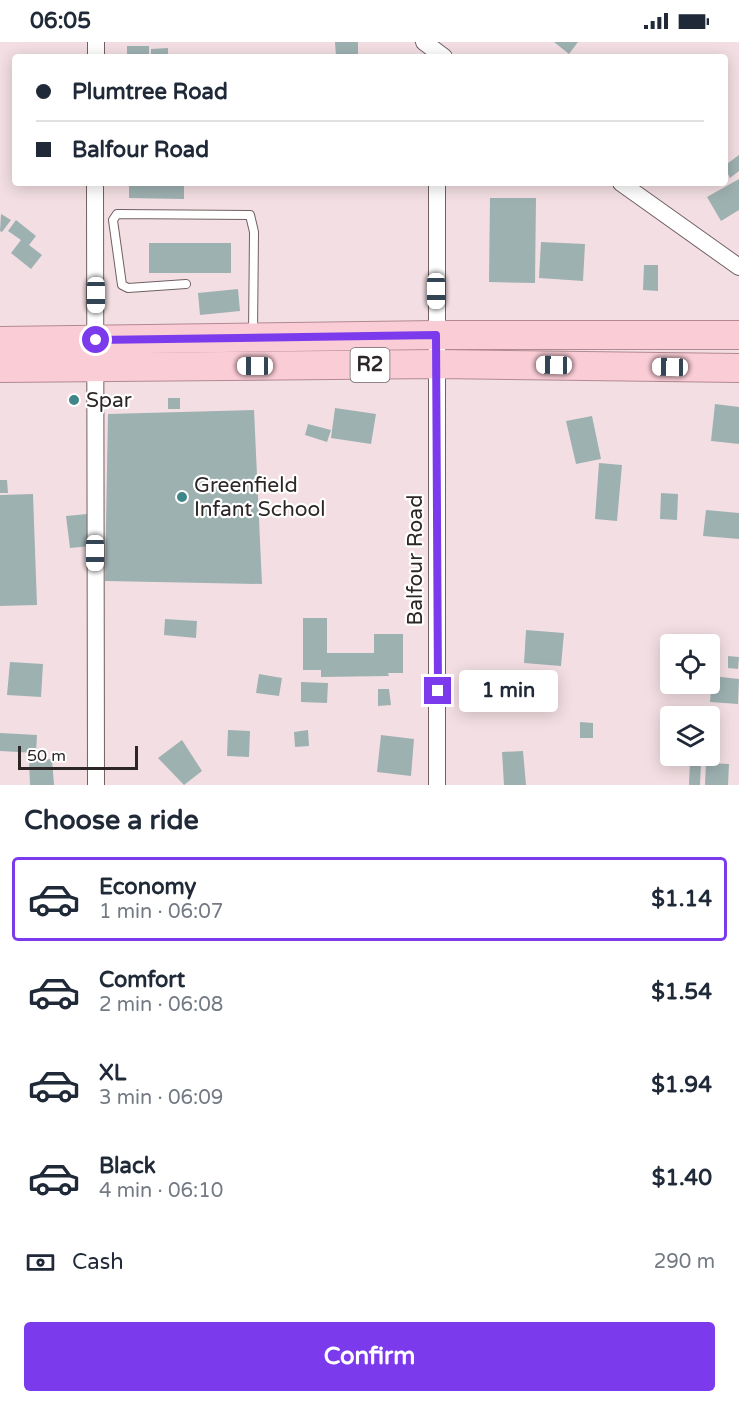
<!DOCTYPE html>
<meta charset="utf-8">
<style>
body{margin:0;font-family:"Varela Round",sans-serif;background:#f2f2f3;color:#1f2937;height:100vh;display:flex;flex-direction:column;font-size:22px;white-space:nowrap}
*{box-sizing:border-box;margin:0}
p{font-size:20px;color:#747a83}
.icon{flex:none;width:33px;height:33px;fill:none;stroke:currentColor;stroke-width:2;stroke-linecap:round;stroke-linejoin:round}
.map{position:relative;height:743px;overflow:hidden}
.drawer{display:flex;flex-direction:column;background:#fff;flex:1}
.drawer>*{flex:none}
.hud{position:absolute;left:12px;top:12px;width:716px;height:132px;border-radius:6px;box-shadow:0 3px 15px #0003;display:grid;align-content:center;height:132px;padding:0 24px;background:#fff}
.fabs{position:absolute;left:660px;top:592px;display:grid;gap:12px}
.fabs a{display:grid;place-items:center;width:60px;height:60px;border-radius:6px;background:#fff;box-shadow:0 3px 15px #0003;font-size:30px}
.scale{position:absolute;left:18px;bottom:15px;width:120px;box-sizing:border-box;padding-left:6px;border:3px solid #2d2627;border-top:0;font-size:16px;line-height:21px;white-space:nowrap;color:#2d2627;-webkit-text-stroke:4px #fff;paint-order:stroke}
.end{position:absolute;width:27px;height:27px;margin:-14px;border:8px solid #7c3aed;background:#fff;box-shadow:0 0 0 3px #fff}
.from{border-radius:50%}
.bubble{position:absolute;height:42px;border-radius:6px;background:#fff;box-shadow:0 3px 15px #0003;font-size:20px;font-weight:700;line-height:42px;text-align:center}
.car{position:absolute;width:18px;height:36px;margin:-18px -9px;border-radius:8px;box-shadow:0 0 4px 2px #0007;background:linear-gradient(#fff 24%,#345 0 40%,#fff 0 76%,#345 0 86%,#fff 0)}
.hud b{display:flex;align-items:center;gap:21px;height:57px;font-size:22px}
.hud b+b{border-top:2px solid #e0e1e3}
.hud i{width:15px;height:15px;background:#1f2937}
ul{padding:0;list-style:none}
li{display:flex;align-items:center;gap:18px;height:84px;margin:0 12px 9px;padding:0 12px;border:3px solid transparent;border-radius:6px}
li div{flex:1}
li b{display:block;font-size:22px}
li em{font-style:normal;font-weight:700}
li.current{border-color:#7c3aed}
li>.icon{width:54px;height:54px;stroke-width:1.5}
h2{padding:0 24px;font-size:27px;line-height:72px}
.pay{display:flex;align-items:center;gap:15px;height:66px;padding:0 24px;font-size:22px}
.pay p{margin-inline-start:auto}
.primary-button{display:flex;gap:12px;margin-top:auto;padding:12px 24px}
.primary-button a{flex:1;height:69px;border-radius:6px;background:#7c3aed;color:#fff;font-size:24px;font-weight:700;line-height:69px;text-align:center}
.status{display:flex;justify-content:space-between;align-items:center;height:42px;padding:0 30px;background:#fff;direction:ltr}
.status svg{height:16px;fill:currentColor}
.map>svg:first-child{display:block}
.building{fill:#9eb1b1}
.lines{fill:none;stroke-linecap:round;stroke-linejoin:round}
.service-casing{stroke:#706063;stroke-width:10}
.minor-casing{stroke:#706063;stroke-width:18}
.trunk-casing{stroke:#b28992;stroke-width:30}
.service{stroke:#fff;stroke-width:8}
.minor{stroke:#fff;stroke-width:16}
.trunk{stroke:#faccd6;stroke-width:28}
.route{stroke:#7c3aed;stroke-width:8}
.poi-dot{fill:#3e8687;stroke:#fff;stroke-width:2}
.labels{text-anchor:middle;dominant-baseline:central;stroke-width:4.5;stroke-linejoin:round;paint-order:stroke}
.shield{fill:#fff;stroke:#6c6768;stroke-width:1.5}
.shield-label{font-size:20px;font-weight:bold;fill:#2d2627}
.poi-label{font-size:21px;fill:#2d2627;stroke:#fff;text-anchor:start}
.street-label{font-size:21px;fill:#2d2627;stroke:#fff}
</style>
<div class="status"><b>06:05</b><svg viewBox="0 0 49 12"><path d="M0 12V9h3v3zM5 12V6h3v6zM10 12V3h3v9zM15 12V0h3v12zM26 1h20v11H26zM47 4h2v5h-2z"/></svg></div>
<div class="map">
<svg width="739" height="743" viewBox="0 0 739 743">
<rect width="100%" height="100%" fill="#f3dfe3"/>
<g class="building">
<polygon points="335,0 358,0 358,15 336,15"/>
<polygon points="554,0 578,0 569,12"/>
<rect x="127" y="4" width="22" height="11"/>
<polygon points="168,6 168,15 151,15 151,7"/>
<polygon points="739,113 739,129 730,136 724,124"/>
<polygon points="739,137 739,168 721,179 707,155"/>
<polygon points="129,141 184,141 184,157 129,156"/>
<polygon points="490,156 536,156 535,241 489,240"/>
<polygon points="1,172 11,178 2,190 0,189"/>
<polygon points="16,178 36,194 29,203 42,213 31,227 11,211 21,198 8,189"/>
<polygon points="541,200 585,202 583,239 539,236"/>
<rect x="149" y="201" width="82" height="30"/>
<polygon points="644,223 658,223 658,249 643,248"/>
<polygon points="238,247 240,269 200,273 198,251"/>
<rect x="168" y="356" width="12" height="11"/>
<polygon points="715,362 739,365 739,402 711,399"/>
<polygon points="335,366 376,372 371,402 331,396"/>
<polygon points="254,368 262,542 105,539 108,372"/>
<polygon points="592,374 601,417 576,422 566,379"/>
<polygon points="308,382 331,388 327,400 305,393"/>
<polygon points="599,421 622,423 617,479 595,477"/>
<polygon points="0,438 7,438 8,451 0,451"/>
<polygon points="661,451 678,452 677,478 660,477"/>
<polygon points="33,452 37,563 0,564 0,453"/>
<polygon points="706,468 739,471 739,497 703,494"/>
<polygon points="87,472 91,504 70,506 66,474"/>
<polygon points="303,576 327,576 327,611 374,611 374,592 403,592 403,631 388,631 389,634 321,635 321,628 303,628"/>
<polygon points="165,577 197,579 196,596 164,593"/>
<polygon points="526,588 564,591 561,624 524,621"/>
<polygon points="728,614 739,615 738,627 728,626"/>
<polygon points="10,620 43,622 41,655 7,653"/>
<polygon points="259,632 282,636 279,654 256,651"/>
<polygon points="712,634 739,637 738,662 710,660"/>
<polygon points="301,640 328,641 327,661 301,660"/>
<polygon points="378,647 389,647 391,663 378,664"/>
<polygon points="580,680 593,681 593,696 580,696"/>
<polygon points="228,688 250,689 249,715 227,714"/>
<polygon points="308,688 309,704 295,705 294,690"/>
<polygon points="0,691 37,693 36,711 0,709"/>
<polygon points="381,693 414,697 411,734 377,730"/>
<polygon points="182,698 202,729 184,743 158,716"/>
<polygon points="523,709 526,743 504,743 502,710"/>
<polygon points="52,717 54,743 30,743 29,718"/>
<polygon points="690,720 701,721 700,743 689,743"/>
<polygon points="706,721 729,722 728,743 705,743"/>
</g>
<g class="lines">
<defs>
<polyline id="service" points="186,242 128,246 122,243 113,178 117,172 250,173 254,190 253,292"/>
<g id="minor">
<polyline points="424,0 444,15"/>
<polyline points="96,15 96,0"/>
<polyline points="95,141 96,743"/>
<polyline points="437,141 437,743"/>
<polyline points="621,141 739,225"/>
</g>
<g id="trunk">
<polyline points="0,299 436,293 739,293"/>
<polyline points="0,326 438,322 739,326"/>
</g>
</defs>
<use href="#service" class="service-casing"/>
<use href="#minor" class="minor-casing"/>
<use href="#trunk" class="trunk-casing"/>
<use href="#service" class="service"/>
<use href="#minor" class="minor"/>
<use href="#trunk" class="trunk"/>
</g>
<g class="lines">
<polyline class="route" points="96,298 436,293 438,649"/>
</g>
<g class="poi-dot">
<circle cx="74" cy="358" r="6"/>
<circle cx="182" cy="455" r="6"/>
</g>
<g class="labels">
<rect class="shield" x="350.5" y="306" width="39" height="34" rx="4.5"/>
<g class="shield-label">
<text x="370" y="323">R2</text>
</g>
<g class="poi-label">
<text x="86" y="358">Spar</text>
<text x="194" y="443">Greenfield<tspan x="194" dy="24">Infant School</tspan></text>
</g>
<g class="street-label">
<text transform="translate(415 518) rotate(-90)">Balfour Road</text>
</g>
</g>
</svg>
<div class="fabs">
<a><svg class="icon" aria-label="locate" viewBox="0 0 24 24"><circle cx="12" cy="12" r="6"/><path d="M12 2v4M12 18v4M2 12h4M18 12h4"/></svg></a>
<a><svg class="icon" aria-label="layers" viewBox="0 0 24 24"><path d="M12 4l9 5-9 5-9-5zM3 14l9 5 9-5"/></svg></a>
</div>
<div class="scale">50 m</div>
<i class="end from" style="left:96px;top:298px"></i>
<i class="end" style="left:438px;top:649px"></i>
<div class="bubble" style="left:459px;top:628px;width:99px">1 min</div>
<i class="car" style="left:436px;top:249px;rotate:180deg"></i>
<i class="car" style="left:96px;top:253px;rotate:180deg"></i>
<i class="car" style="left:554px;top:323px;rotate:271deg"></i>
<i class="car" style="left:255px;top:324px;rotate:270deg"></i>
<i class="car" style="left:670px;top:325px;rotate:271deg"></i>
<i class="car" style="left:95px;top:511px;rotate:180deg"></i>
<div class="hud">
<b><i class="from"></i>Plumtree Road</b>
<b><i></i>Balfour Road</b>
</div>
</div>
<section class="drawer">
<h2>Choose a ride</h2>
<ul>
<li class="current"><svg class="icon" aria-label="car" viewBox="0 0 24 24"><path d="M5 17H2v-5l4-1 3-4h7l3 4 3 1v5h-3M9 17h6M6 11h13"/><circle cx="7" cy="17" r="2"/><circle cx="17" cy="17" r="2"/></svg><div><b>Economy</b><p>1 min · 06:07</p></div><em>$1.14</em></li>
<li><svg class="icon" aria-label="car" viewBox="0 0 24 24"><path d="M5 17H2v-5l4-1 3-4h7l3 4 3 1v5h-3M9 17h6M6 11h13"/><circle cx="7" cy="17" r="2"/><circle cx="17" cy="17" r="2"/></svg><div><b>Comfort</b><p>2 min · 06:08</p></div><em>$1.54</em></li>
<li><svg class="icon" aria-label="car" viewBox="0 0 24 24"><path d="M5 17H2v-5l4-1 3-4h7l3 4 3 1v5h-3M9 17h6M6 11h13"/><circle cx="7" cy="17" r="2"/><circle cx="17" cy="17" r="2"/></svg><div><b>XL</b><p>3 min · 06:09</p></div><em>$1.94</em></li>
<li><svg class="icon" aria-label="car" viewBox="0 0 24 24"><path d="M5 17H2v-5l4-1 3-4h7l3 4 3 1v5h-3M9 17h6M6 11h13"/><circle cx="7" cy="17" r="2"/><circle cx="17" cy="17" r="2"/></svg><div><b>Black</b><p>4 min · 06:10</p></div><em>$1.40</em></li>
</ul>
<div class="pay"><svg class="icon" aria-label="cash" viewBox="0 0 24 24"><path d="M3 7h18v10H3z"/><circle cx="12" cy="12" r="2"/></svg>Cash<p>290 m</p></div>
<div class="primary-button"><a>Confirm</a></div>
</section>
